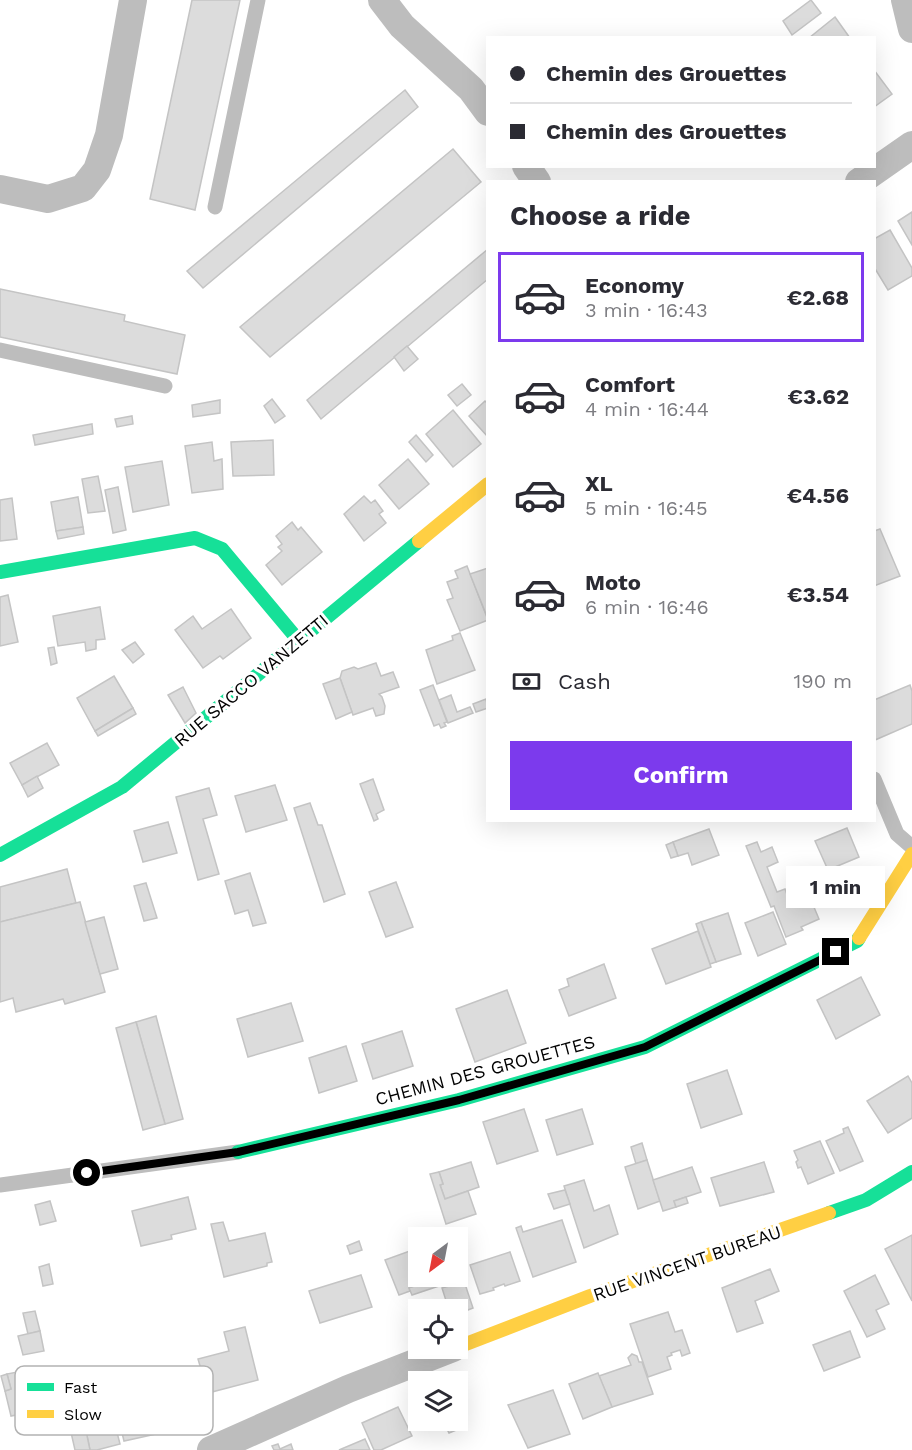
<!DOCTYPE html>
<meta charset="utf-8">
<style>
body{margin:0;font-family:"Work Sans",sans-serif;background:#f2f2f3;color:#2b2b33;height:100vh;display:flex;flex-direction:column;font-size:22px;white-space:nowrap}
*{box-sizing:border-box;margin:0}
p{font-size:20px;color:#7c7c81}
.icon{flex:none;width:33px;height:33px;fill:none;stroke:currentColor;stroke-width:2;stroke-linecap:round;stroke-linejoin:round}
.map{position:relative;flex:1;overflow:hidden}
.details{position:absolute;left:486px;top:180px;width:390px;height:642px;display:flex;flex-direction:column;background:#fff;border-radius:0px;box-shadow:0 6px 24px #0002}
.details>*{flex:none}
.hud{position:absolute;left:486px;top:36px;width:390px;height:132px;border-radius:0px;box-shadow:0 6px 24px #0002;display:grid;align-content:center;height:132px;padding:0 24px;background:#fff}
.needle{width:39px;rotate:212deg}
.controls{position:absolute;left:408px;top:1227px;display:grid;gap:12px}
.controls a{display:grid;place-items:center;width:60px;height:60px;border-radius:0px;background:#fff;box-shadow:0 6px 24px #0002;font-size:30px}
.end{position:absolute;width:27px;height:27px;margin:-14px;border:8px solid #000;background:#fff;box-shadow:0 0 0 3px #fff}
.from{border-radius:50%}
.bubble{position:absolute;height:42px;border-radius:0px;background:#fff;box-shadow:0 6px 24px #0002;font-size:20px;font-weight:700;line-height:42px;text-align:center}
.hud b{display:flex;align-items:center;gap:21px;height:57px;font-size:22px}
.hud b+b{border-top:2px solid #e1e1e2}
.hud i{width:15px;height:15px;background:#2b2b33}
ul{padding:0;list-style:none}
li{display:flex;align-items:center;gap:18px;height:90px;margin:0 12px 9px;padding:0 12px;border:3px solid transparent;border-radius:0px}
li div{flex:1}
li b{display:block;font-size:22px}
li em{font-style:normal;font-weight:700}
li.current{border-color:#7c3aed}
li>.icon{width:54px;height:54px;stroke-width:1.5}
h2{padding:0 24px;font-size:27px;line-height:72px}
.pay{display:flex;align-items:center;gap:15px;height:66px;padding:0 24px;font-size:22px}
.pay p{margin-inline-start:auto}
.cta{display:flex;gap:12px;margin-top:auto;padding:12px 24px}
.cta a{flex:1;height:69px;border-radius:0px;background:#7c3aed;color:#fff;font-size:24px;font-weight:700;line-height:69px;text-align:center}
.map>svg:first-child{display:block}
.building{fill:#dcdcdc;stroke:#c4c4c4;stroke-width:1.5}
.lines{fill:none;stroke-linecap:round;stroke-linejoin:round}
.lane{stroke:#bdbdbd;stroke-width:15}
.street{stroke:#bdbdbd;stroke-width:28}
.fast{stroke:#16e098;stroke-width:14}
.slow{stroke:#ffcf43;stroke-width:14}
.route{stroke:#000;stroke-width:8}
.labels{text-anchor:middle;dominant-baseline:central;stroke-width:6;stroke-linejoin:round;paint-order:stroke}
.street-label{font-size:18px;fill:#000;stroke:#fff}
.key{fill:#fff;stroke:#b2b2b2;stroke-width:1.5}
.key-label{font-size:16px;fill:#000}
</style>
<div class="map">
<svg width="912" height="1450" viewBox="0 0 912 1450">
<rect width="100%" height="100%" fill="#fff"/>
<g class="building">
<polygon points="192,0 240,0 195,210 150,199"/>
<polygon points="811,0 821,13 792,35 783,21"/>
<polygon points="835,17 850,38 809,38"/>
<polygon points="874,70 892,94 874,107"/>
<polygon points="405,90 418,107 203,288 187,271"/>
<polygon points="453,149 481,182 270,357 240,327"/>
<polygon points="912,212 912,245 898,221"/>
<polygon points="890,230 912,268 912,276 888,290 874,267 874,239"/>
<polygon points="488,249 488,279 321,419 307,400"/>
<polygon points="0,289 125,315 124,321 185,335 177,374 0,337"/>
<polygon points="407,346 418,359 404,371 394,357"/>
<polygon points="462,384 471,395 457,406 448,395"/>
<polygon points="272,399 285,416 275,423 264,406"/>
<polygon points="220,400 220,413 193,417 192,405"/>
<polygon points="485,401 488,404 488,437 469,416"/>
<polygon points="453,410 481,444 453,467 426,434"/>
<polygon points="132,416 133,424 117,427 115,419"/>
<polygon points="92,424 93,434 35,445 33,435"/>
<polygon points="416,435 433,455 426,462 409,442"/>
<polygon points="273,440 274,475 233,476 231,442"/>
<polygon points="212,442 214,461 222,459 223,489 192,493 185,446"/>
<polygon points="408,459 429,484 399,509 379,485"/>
<polygon points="162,461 169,505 133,512 125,467"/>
<polygon points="98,476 105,511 88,513 82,479"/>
<polygon points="118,487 126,530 113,533 105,490"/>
<polygon points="364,496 371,503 375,500 383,511 379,514 386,523 364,541 344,514"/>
<polygon points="78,497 83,527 56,531 51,502"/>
<polygon points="12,498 17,539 0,541 0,500"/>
<polygon points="292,522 298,530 301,527 322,552 282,585 266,565 282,551 278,547 282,544 276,536"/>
<polygon points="83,527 84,534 58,539 56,531"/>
<polygon points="880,529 900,576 874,586 874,531"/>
<polygon points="467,566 488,620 460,631 447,600 453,598 447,582 458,578 455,571"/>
<polygon points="488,568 488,619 470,574"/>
<polygon points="8,595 18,642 0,646 0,597"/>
<polygon points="100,607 105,639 96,640 96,649 86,651 85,642 58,646 53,616"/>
<polygon points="231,609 251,638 223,659 220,656 203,668 175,630 193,616 202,629"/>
<polygon points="460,633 475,670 437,684 426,650 453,640 452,636"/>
<polygon points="135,642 144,654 133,663 122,650"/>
<polygon points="54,647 57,663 51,665 48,648"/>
<polygon points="376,663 381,676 393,672 399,687 379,694 382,697 385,706 384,714 376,716 373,708 353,715 340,678 342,671 354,667 358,669"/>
<polygon points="114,676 133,708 95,731 77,698"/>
<polygon points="340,678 352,712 336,719 323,684"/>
<polygon points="433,685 447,722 444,723 446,726 441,728 439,724 434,726 420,690"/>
<polygon points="910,685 912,691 912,724 875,740 874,700"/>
<polygon points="183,687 196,713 185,723 168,695"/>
<polygon points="451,695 457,712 470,707 473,713 448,723 439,700"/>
<polygon points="486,699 488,708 476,712 473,704"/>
<polygon points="133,708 136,714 98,736 95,731"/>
<polygon points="47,743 59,765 22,785 10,763"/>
<polygon points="37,776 43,788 28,797 22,785"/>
<polygon points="373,779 384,810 376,814 378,819 374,821 360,784"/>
<polygon points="275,785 287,820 246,832 235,796"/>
<polygon points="209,788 217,815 203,819 219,874 198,880 176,797"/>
<polygon points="310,803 318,825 322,825 345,894 324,902 294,808"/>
<polygon points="168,822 177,853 143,862 134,831"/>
<polygon points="847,828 859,857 828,870 815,841"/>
<polygon points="709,829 719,855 692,865 688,853 678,856 673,842"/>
<polygon points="673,842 678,856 671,858 666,845"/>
<polygon points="757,842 761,852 772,847 778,862 767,867 777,892 785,889 789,900 808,893 819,919 801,927 803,930 786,937 774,906 771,907 746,846"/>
<polygon points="67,869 76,903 0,922 0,887"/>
<polygon points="250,873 266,923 253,926 248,910 235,914 225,881"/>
<polygon points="396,882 413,927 386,937 369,892"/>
<polygon points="146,883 157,918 144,921 134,886"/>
<polygon points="80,902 105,992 65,1004 63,999 16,1012 13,998 0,1002 0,922"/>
<polygon points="773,912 786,944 758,956 745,923"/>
<polygon points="728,913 741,954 716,962 701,922"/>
<polygon points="104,917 118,969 100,974 85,922"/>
<polygon points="701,922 716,962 710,964 696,924"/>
<polygon points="698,931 711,967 666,984 652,949"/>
<polygon points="604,964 616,998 569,1016 559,990 569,986 567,979"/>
<polygon points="861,977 880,1015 836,1039 817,1000"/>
<polygon points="507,990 526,1043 475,1062 456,1009"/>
<polygon points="291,1003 303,1041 248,1057 237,1019"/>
<polygon points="156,1016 183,1119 165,1124 136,1022"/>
<polygon points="136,1022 165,1124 143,1130 116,1028"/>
<polygon points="402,1031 413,1066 373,1079 362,1044"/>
<polygon points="346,1046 357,1081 319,1093 309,1058"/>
<polygon points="727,1070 742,1114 701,1128 687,1084"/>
<polygon points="908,1076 912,1083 912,1118 888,1133 867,1101"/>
<polygon points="524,1109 538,1151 497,1164 483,1122"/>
<polygon points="582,1109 593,1144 557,1155 546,1120"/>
<polygon points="848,1127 863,1161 840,1171 826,1141 844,1133 843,1129"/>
<polygon points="820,1141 834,1173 808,1184 801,1167 798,1168 796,1162 798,1160 794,1151"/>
<polygon points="642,1143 647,1160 636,1164 631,1147"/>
<polygon points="647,1160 660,1201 638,1209 625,1167"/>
<polygon points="471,1162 479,1187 445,1199 440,1185 443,1184 439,1172"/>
<polygon points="764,1162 774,1192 720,1206 711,1178"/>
<polygon points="692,1167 701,1192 674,1201 676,1207 663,1211 653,1180"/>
<polygon points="439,1172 443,1184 440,1185 445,1199 468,1191 476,1214 446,1224 430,1174"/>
<polygon points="584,1180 594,1211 609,1205 618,1234 584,1248 564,1186"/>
<polygon points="565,1190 570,1204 554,1209 548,1194"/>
<polygon points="188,1197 196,1229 171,1235 172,1239 141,1246 132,1211"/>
<polygon points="686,1197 688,1203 676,1207 674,1201"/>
<polygon points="50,1201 56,1221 40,1225 35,1205"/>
<polygon points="562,1220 576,1262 533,1277 516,1228 521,1226 523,1232"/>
<polygon points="223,1222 229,1241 265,1233 272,1262 267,1263 267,1266 224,1277 211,1224"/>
<polygon points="912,1235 912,1301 885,1249"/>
<polygon points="359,1241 362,1250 350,1254 347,1246"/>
<polygon points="418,1248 418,1276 435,1276 436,1278 409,1288 410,1291 399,1295 385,1260"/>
<polygon points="510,1252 520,1281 505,1286 504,1284 493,1288 494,1290 480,1294 470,1265"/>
<polygon points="49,1264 53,1284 43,1286 39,1267"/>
<polygon points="770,1269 779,1291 755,1301 763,1323 737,1332 722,1288"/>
<polygon points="461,1272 473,1308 458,1314 458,1310 449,1310 442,1288 459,1283 457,1276 458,1273"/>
<polygon points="361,1275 372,1307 320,1323 309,1291"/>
<polygon points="875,1275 889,1304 876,1310 885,1329 867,1337 844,1291"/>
<polygon points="436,1278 439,1286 412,1295 409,1288"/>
<polygon points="35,1311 40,1331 28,1334 23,1313"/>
<polygon points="668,1312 675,1332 682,1330 690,1353 682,1356 680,1350 671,1353 672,1355 667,1357 671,1369 648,1377 630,1324"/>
<polygon points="245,1327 258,1380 208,1393 198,1359 229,1351 224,1332"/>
<polygon points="40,1331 44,1351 23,1355 18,1336"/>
<polygon points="850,1331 860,1357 824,1371 813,1345"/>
<polygon points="632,1354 637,1356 639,1362 642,1362 653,1394 612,1407 599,1376 631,1365 628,1358"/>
<polygon points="42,1367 46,1382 51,1381 59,1413 38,1418 36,1411 11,1416 5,1391 11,1389 7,1374"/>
<polygon points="598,1373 612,1407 583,1419 569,1384"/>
<polygon points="7,1374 11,1389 5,1391 1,1376"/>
<polygon points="90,1376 96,1403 90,1404 93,1418 112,1413 120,1444 97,1450 90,1450 76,1384 85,1382 84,1378"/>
<polygon points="121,1385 123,1394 125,1394 130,1413 155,1407 154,1403 166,1401 172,1424 160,1427 161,1433 124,1441 111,1387"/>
<polygon points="553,1390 570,1434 528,1448 508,1405"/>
<polygon points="80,1402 90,1450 75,1450 65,1406"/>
<polygon points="398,1407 412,1436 381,1450 374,1450 362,1423"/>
<polygon points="461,1416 466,1426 449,1433 444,1423 450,1420 458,1420 458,1417"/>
<polygon points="365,1439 370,1450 339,1450"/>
<polygon points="278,1444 280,1449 291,1444 293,1450 274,1450 272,1446"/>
</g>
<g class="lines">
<g class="lane">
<polyline points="215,207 258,0"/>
<polyline points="0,350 165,386"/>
<polyline points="874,779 897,834 912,847"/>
<polyline points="0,1185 238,1152"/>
</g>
<g class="street">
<polyline points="382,0 402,26 471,89 488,112"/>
<polyline points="905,0 912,29"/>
<polyline points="526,166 537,182"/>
<polyline points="859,182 912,145"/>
<polyline points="0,189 48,199 83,188 97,170 109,135 133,0"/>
<polyline points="211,1450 348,1389 453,1348"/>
</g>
<g class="fast">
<polyline points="0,572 195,538 222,549 299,641"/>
<polyline points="0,855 122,787 419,541"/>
<polyline points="238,1152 459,1100 645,1047 857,941 859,938"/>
<polyline points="829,1213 866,1200 912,1172"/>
</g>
<g class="slow">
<polyline points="419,541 488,484"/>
<polyline points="859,938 912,854"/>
<polyline points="458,1347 590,1296 829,1213"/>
</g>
</g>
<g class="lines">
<polyline class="route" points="87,1173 238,1152 459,1100 645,1047 836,952"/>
</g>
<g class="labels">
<g class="street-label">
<text transform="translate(251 680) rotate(-40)">RUE SACCO VANZETTI</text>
<text transform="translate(485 1070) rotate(-15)">CHEMIN DES GROUETTES</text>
<text transform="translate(687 1263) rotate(-19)">RUE VINCENT BUREAU</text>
</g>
</g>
<rect x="15" y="1366" width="198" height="69" rx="9" class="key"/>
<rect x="27" y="1383" width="27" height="8" fill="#16e098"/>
<rect x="27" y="1410" width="27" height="8" fill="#ffcf43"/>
<g class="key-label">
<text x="64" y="1393">Fast</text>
<text x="64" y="1420">Slow</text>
</g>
</svg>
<div class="controls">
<a><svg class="needle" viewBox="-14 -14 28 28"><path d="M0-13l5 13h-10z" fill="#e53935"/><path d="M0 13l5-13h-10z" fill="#7c7c81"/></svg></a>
<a><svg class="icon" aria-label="locate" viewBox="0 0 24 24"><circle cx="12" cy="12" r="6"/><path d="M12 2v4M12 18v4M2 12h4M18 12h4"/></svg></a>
<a><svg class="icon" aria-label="layers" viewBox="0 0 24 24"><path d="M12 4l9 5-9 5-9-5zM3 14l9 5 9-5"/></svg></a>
</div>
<i class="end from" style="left:87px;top:1173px"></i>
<i class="end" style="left:836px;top:952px"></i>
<div class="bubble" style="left:786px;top:866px;width:99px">1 min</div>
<div class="hud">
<b><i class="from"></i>Chemin des Grouettes</b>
<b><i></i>Chemin des Grouettes</b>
</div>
<section class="details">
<h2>Choose a ride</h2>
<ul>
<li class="current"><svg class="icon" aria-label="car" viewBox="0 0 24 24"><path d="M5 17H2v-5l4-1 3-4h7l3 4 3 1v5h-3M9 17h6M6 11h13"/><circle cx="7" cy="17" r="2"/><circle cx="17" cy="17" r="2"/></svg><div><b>Economy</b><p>3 min · 16:43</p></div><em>€2.68</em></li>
<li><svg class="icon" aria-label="car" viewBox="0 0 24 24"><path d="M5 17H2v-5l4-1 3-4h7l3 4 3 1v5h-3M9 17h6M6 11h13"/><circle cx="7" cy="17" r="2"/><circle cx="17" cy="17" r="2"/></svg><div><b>Comfort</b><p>4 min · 16:44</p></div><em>€3.62</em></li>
<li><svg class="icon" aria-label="car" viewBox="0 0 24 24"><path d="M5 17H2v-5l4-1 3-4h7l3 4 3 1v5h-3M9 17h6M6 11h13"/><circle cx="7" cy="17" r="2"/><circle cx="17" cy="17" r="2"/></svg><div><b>XL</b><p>5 min · 16:45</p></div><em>€4.56</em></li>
<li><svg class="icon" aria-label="car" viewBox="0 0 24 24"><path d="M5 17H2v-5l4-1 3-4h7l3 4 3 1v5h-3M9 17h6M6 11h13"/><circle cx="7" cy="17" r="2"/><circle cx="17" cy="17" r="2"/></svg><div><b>Moto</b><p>6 min · 16:46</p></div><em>€3.54</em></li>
</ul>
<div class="pay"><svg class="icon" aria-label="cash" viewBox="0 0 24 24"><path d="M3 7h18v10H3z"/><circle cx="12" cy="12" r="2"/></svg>Cash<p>190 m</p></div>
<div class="cta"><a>Confirm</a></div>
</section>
</div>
